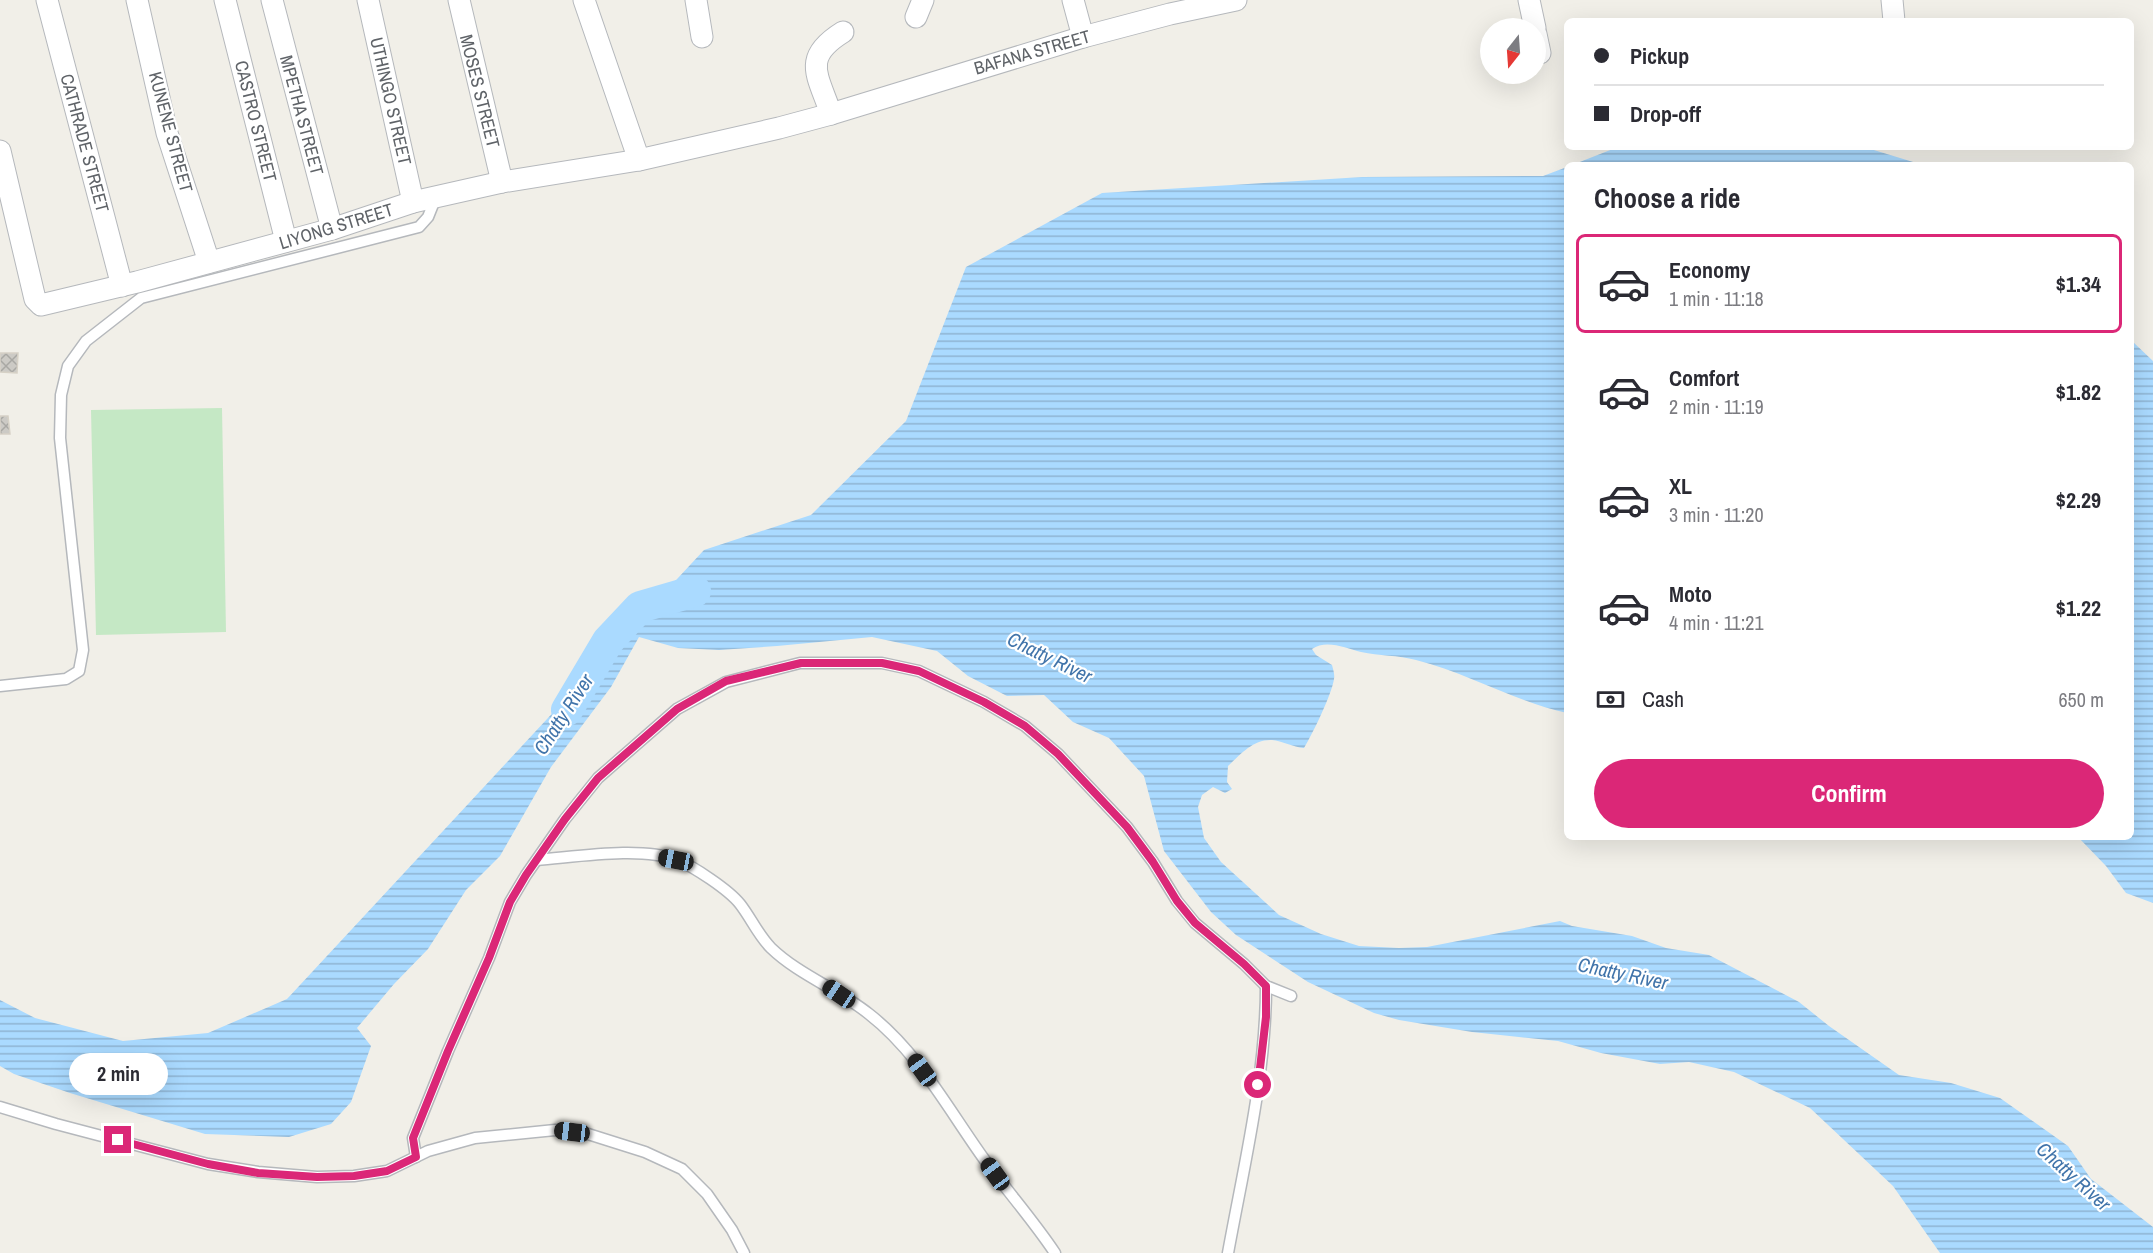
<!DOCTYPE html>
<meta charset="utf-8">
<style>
body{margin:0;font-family:"Archivo Narrow",sans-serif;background:#f7f7f7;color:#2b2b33;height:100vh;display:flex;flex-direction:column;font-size:22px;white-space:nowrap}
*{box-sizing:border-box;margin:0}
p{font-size:20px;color:#7c7c81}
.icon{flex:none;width:33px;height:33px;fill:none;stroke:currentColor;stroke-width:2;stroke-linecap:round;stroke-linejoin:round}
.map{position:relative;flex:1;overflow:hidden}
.sheet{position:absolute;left:1564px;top:162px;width:570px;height:678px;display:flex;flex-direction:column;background:#fff;border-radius:9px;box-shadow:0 6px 24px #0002}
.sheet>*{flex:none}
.hud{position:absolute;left:1564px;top:18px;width:570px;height:132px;border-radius:9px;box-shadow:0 6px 24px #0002;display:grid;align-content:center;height:132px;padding:0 30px;background:#fff}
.needle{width:39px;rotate:197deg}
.controls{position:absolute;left:1480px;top:18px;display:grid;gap:12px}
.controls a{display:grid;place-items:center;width:66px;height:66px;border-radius:50%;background:#fff;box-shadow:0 6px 24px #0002;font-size:30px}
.end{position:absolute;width:27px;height:27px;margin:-14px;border:8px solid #db2777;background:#fff;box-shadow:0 0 0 3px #fff}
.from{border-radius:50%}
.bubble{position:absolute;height:42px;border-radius:21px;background:#fff;box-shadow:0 6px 24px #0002;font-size:20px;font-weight:700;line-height:42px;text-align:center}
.car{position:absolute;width:18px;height:36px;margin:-18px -9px;border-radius:8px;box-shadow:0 0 4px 2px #0007;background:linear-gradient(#222 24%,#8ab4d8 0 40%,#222 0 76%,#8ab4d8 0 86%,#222 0)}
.hud b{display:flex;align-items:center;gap:21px;height:57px;font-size:22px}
.hud b+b{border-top:2px solid #e1e1e2}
.hud i{width:15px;height:15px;background:#2b2b33}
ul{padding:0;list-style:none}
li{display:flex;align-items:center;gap:18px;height:99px;margin:0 12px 9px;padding:0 18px;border:3px solid transparent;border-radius:9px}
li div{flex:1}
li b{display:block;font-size:22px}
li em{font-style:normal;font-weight:700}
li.on{border-color:#db2777}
li>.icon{width:54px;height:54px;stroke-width:1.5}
h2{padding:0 30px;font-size:27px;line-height:72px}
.pay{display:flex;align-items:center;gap:15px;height:66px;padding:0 30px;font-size:22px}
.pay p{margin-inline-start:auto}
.primary-button{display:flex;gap:12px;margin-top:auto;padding:12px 30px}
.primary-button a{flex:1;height:69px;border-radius:36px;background:#db2777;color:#fff;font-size:24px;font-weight:700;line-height:69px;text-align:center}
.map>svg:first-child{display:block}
.green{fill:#c5e8c5}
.water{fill:url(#water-rules)}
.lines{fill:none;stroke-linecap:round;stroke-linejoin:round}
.river{stroke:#aadaff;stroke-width:32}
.building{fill:url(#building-cross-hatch);stroke:#d6d1c6;stroke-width:1.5}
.service-casing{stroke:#b5b8bc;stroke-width:13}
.minor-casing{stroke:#b5b8bc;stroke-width:23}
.service{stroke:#fff;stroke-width:10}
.minor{stroke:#fff;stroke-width:21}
.route{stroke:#db2777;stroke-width:8}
.labels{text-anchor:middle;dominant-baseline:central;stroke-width:4.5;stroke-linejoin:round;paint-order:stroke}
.street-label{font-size:18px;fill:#5f6368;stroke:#fff}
.water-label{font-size:20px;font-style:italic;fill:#4174aa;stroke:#fff}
</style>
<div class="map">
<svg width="2153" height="1253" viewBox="0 0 2153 1253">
<defs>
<pattern id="water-rules" width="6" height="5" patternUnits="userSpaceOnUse" patternTransform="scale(1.5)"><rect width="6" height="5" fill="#aadaff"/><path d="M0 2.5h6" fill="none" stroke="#8eb4d2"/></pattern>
<pattern id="building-cross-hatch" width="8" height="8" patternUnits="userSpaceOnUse" patternTransform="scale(1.5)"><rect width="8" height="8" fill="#cccac5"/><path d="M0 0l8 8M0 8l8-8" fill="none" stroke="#a9a8a4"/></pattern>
</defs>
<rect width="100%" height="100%" fill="#f1efe8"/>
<polygon class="green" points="222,408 226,632 96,635 91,410"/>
<g class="water">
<polygon points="1618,147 1864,147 1923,165 1572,165"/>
<path d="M 1567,167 L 1567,713 C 1513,701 1468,673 1416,660 C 1398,655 1379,656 1361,652 C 1346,648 1326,639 1312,649 L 1316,655 L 1332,665 C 1333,669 1335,675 1334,679 C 1332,694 1312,735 1304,748 C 1293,747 1282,741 1272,740 C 1253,739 1240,755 1228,766 L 1227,782 L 1232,789 L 1225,793 L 1213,787 L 1202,795 L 1198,807 L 1204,838 L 1221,862 L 1279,915 L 1321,934 L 1359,946 L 1399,948 L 1427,947 L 1560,921 L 1572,926 L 1632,936 L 1666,948 L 1709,955 L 1799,1002 L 1829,1026 L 1899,1075 L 1951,1083 L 2000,1098 L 2068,1146 L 2091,1179 L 2153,1227 L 2153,1253 L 1940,1253 L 1893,1186 L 1810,1108 L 1734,1072 L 1689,1062 L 1660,1064 L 1601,1053 L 1558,1041 L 1472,1032 L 1399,1020 L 1374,1013 L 1308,982 L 1236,935 L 1211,912 L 1164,851 L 1144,776 L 1109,738 L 1073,722 L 1044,695 L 1007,696 L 968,676 L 937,651 L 872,637 L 777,646 L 719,650 L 678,648 L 639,637 L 611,687 L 551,767 L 500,856 L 466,890 L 428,949 L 394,984 L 357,1028 L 371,1046 L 351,1102 L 331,1124 L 289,1137 L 205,1134 L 70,1093 L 14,1074 L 0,1066 L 0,1000 L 35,1018 L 123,1041 L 208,1033 L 287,999 L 704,550 L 811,515 L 906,421 L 966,267 L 1102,193 L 1362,177 L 1543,176 Z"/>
<polygon points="2132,341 2153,361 2153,903 2126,893 2106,866 2078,837 2132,837"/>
</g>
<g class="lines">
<polyline class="river" points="567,710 608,641 640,607 695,591"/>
</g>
<g class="building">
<polygon points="0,353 18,353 17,373 0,372"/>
<polygon points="0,416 8,416 10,434 0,434"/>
</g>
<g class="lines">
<defs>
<g id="service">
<polyline points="0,686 66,679 79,671 83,650 60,438 61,395 68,366 86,341 141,298 419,227 428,217 436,197"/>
<path d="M 537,860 C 576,857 641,846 677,860 C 693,866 729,890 740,904 C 751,918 758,935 771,948 C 799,975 838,989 869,1014 C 918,1052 948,1109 984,1159 C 1007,1191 1033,1220 1055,1253"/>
<polyline points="0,1107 56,1124 208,1164 258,1172 317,1177 354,1176 387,1171 428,1151 475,1138 555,1130 588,1134 645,1152 682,1169 707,1194 732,1230 744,1253"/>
<polyline points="416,1157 413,1138 448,1051 489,958 510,902 526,875 565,819 598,778 677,709 726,682 800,663 882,663 919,671 984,702 1025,726 1058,754 1127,827 1153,862 1177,901 1195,923 1244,964 1266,986 1291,996"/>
<path d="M 1228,1253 C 1244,1165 1266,1075 1266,986"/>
</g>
<g id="minor">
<polyline points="47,0 122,286"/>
<polyline points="137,0 167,133 209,262"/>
<polyline points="225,0 286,241"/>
<polyline points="272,0 332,229"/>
<polyline points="368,0 413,202"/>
<polyline points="459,0 502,182"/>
<polyline points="584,0 639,160 779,128 831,114 1083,37 1170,14 1236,0"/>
<polyline points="696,0 702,37"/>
<polyline points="1073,0 1083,37"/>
<polyline points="1529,0 1535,28"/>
<polyline points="1892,0 1894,21"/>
<polyline points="916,17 923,0"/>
<polyline points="1536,34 1540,53"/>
<path d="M 831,114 C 818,75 801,58 843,32"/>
<polyline points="0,151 35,299 41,305 137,282 332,229 413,202 502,182 639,160"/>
</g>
</defs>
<use href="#service" class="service-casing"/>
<use href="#minor" class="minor-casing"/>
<use href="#service" class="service"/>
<use href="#minor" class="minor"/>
</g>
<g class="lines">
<polyline class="route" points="118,1140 208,1164 258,1173 317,1177 354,1176 387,1171 416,1157 413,1138 448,1051 489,958 510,902 526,875 565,819 598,778 677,709 726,681 801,663 882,663 919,671 984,702 1025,726 1058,754 1127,827 1153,862 1177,901 1195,923 1244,964 1266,986 1266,1017 1258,1085"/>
</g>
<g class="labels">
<g class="street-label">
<text transform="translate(1032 52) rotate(-16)">BAFANA STREET</text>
<text transform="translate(480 91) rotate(76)">MOSES STREET</text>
<text transform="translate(391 101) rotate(77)">UTHINGO STREET</text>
<text transform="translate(302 115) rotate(75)">MPETHA STREET</text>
<text transform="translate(256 121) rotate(76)">CASTRO STREET</text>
<text transform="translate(171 132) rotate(75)">KUNENE STREET</text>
<text transform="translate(85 143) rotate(75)">CATHRADE STREET</text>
<text transform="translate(336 226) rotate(-17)">LIYONG STREET</text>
</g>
<g class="water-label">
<text transform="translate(1050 657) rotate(26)">Chatty River</text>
<text transform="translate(563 714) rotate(-57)">Chatty River</text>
<text transform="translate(1623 973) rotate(12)">Chatty River</text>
<text transform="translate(2074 1176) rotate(42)">Chatty River</text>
</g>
</g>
</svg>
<div class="controls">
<a><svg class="needle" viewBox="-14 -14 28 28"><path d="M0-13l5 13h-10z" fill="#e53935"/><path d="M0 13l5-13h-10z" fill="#7c7c81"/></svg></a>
</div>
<i class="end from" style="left:1258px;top:1085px"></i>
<i class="end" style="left:118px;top:1140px"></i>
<div class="bubble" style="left:69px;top:1053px;width:99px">2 min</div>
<i class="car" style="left:676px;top:860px;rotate:281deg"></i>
<i class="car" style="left:839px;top:994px;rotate:304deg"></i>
<i class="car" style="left:922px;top:1070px;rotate:324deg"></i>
<i class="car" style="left:572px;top:1132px;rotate:277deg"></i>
<i class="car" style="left:995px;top:1174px;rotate:324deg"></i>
<div class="hud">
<b><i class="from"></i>Pickup</b>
<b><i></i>Drop-off</b>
</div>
<section class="sheet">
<h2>Choose a ride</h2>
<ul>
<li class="on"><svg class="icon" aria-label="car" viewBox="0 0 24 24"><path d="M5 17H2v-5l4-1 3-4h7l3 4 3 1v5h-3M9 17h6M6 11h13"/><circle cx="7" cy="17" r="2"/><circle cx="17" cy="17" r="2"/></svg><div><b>Economy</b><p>1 min · 11:18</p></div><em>$1.34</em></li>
<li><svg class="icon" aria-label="car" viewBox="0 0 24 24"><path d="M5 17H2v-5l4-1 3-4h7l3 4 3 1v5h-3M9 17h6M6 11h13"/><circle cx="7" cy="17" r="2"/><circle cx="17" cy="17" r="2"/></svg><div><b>Comfort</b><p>2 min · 11:19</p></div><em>$1.82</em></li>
<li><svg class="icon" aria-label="car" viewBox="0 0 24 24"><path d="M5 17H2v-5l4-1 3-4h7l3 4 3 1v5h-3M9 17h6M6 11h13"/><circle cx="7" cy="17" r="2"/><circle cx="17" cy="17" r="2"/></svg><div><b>XL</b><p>3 min · 11:20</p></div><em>$2.29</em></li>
<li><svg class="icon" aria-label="car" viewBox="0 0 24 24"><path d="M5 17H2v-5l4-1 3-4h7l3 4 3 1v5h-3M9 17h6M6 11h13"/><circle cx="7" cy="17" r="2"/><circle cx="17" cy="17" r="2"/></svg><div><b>Moto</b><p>4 min · 11:21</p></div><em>$1.22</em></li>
</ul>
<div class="pay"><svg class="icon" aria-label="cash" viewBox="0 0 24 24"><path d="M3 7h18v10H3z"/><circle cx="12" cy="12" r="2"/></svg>Cash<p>650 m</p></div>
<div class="primary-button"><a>Confirm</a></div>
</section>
</div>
